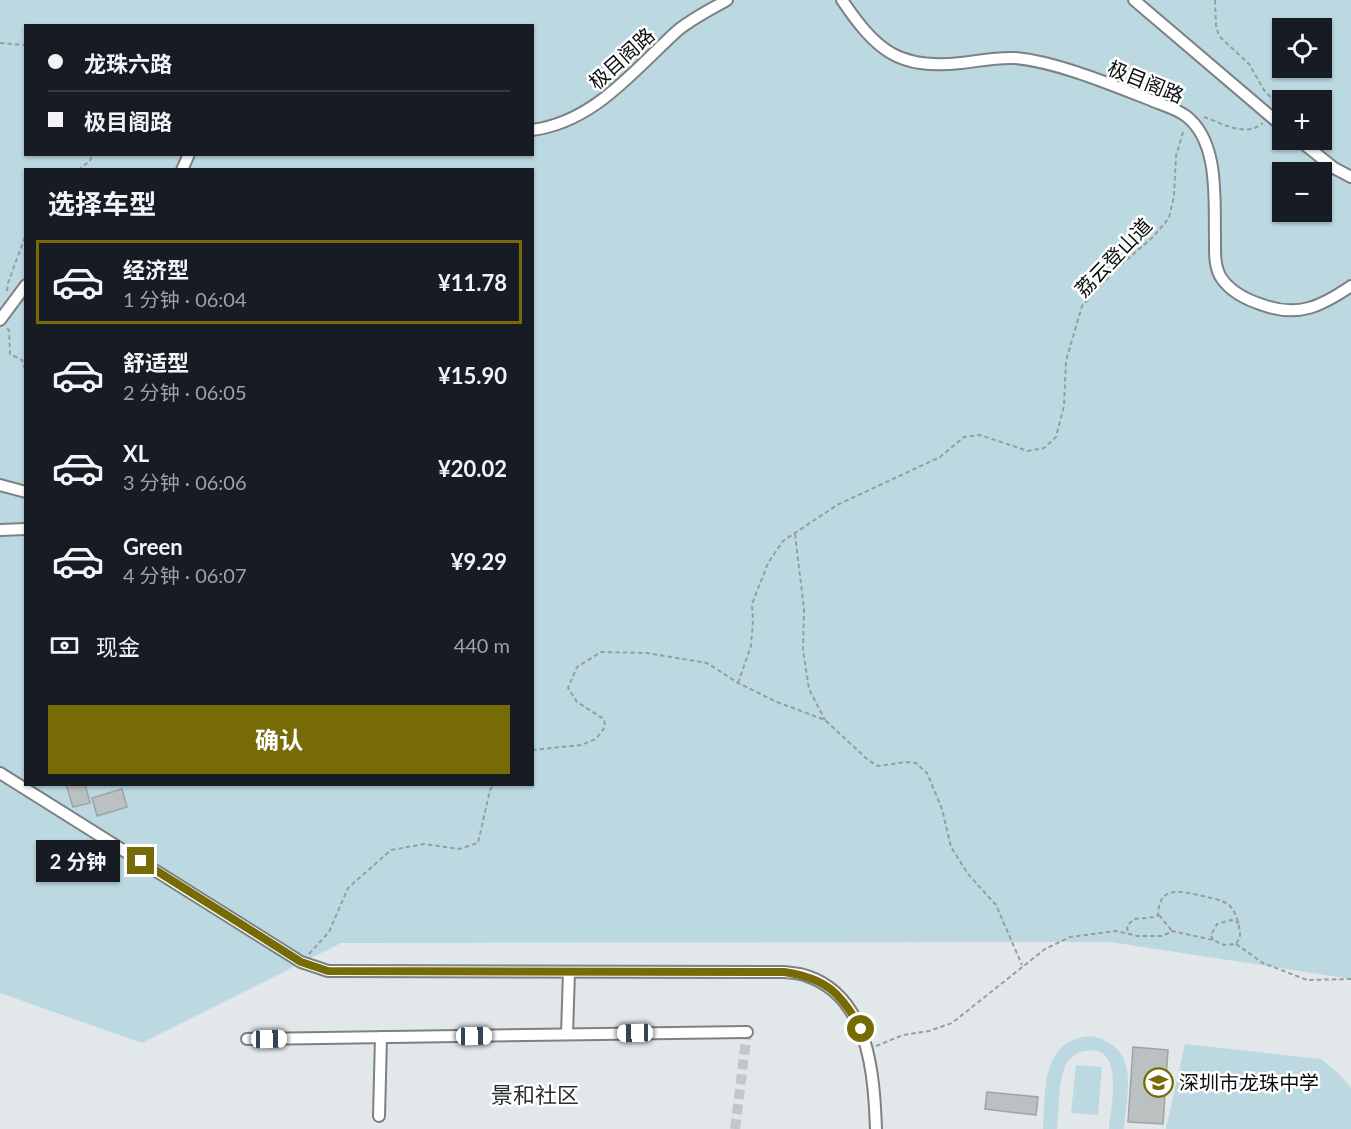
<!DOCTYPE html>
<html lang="zh">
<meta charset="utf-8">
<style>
body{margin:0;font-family:Lato,"Noto Sans SC",sans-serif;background:#20242c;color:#f1f3f6;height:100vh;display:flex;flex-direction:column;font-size:22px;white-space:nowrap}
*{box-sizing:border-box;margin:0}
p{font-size:20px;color:#9ea1a6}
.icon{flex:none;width:33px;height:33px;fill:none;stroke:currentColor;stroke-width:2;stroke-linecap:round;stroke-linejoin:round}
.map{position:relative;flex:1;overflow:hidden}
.details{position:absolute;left:24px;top:168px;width:510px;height:618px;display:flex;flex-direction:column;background:#171b24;border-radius:0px;box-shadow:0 2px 4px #0004}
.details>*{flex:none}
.top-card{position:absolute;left:24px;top:24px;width:510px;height:132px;border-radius:0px;box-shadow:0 2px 4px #0004;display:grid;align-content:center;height:132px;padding:0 24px;background:#171b24}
.fabs{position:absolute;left:1272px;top:18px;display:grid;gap:12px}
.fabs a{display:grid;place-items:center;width:60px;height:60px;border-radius:0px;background:#171b24;box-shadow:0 2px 4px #0004;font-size:30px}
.end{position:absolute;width:27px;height:27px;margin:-14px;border:8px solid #766b05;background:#fff;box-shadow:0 0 0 3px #fff}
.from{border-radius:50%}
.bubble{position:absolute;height:42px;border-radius:0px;background:#171b24;box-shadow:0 2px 4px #0004;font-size:20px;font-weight:700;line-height:42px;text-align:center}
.car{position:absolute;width:18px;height:36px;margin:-18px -9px;border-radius:8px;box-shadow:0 0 4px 2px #0007;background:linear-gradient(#fff 24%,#345 0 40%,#fff 0 76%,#345 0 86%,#fff 0)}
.top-card b{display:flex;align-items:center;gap:21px;height:57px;font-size:22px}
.top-card b+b{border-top:2px solid #363941}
.top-card i{width:15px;height:15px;background:#f1f3f6}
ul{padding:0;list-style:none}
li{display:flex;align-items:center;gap:18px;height:84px;margin:0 12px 9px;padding:0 12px;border:3px solid transparent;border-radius:0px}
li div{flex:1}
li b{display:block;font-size:22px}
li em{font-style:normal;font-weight:700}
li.current{border-color:#766b05}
li>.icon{width:54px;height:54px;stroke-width:1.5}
h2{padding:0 24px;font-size:27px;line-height:72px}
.pay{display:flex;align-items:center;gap:15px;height:66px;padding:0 24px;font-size:22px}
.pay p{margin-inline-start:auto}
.primary-button{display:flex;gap:12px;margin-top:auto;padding:12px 24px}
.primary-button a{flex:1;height:69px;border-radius:0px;background:#766b05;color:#fff;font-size:24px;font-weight:700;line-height:69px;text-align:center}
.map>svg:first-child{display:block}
.green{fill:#bcd9e2;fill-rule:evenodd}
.building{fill:#bbc1c1;stroke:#9ea4a4;stroke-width:1.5}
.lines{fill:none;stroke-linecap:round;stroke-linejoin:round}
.minor-tunnel{stroke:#c2c7c9;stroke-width:10;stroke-dasharray:10 5;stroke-linecap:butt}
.minor-casing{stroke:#7c8183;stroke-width:14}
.path{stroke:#999d9e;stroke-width:2;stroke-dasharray:4.5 3;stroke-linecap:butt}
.minor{stroke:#fff;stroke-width:10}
.route{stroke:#766b05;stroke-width:8}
.labels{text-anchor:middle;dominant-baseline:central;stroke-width:5;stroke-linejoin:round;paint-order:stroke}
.street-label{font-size:20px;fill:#0c0e0e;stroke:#fff}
.poi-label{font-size:20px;fill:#0c0e0e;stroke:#fff;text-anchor:start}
.quarter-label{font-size:22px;fill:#292e2f;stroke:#fff}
</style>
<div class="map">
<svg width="1351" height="1129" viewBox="0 0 1351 1129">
<rect width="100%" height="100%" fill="#e2e8ea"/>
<g class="green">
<path d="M 0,0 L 1351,0 L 1351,979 L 1110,942 L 341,943 L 142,1043 L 0,993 ZM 26,26 L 532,26 L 532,154 L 26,154 ZM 1282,28 L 1322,28 L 1322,68 L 1282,68 ZM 1282,100 L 1322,100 L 1322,140 L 1282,140 ZM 26,170 L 532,170 L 532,784 L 26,784 ZM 1282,172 L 1322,172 L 1322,212 L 1282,212 Z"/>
<path d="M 1092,1036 C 1141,1048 1127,1091 1124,1129 L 1109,1129 C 1111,1106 1126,1043 1084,1051 C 1074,1053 1067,1060 1064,1069 C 1058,1087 1059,1110 1057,1129 L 1043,1129 C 1046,1090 1040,1039 1092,1036 Z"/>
<polygon points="1185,1044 1321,1059 1338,1073 1351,1088 1351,1129 1166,1129"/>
<polygon points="1076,1065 1102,1067 1098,1115 1071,1113"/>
</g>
<g class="building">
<polygon points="66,784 85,784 90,803 73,807"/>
<polygon points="122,789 127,807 97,816 92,798"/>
<polygon points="1133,1047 1168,1050 1163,1124 1128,1122"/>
<polygon points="987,1092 1038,1097 1036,1115 985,1109"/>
</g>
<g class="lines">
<polyline class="minor-tunnel" points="735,1129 747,1032"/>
<defs>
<g id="minor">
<path d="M 842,0 C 876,50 898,70 961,63 C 979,61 996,57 1015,58 C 1058,62 1112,85 1153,101 C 1163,105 1177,109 1186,116 C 1220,142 1214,201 1215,239 C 1215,252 1214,268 1222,279 C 1232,293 1247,300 1263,305 C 1298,318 1322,306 1351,286"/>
<polyline points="1134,0 1282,126"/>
<path d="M 532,130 C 594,122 633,71 676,32 C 691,19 710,10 727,0"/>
<polyline points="1299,140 1334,168 1351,177"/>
<polyline points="182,170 189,154"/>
<polyline points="0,320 26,285"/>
<polyline points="0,485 26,492"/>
<polyline points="0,530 26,529"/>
<path d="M 0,773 L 301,962 L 328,971 L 339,971 L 784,972 C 792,973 800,973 807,976 C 869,997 874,1074 876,1129"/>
<polyline points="567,1034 569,972"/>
<polyline points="247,1039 747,1032"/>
<polyline points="379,1116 381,1037"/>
</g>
</defs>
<use href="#minor" class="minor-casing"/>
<g class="path">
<polyline points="1215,0 1216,26 1219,36 1249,64 1264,90 1278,106"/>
<polyline points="0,43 26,45"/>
<path d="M 1204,117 C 1222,123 1245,138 1263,123"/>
<polyline points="78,170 90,161 92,154"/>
<polyline points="7,291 8,283 26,234"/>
<polyline points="7,329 9,330 10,354 22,360 26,372"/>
<polyline points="795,534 804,609 803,650 809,689 825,720"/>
<polyline points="738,683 751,646 753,620 752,604 768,563 783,541 837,505 940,457 964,437 980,435 1028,451 1044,448 1056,437 1064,406 1066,361 1082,306 1116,269 1153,237 1169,218 1174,196 1176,156 1184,129"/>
<polyline points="532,750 581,745 596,739 605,727 604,719 577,702 568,688 577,667 601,652 647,653 707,663 738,683 777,702 825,720 868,760 878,766 906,762 916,763 927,773 942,809 951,847 968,874 996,905 1022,965"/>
<polyline points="1159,915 1172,931"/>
<polyline points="1213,940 1211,935 1217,924 1231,920 1239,923"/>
<polyline points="1236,944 1263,963 1307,980 1351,979"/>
<polyline points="309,954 329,932 348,888 391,850 424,844 459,849 478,843 490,790 494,784"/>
<path d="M 876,1046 L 903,1035 L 929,1031 L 952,1023 L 1045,949 L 1070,937 L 1116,931 L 1137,936 L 1163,936 L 1172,931 L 1213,940 L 1224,945 L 1236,944 L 1240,937 C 1240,927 1237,914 1230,906 C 1223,899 1209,898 1199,895 C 1178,891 1159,886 1158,915 L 1156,917 L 1134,919 L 1128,925 L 1127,929 L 1131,934"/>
</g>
<use href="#minor" class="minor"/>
</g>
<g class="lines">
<path class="route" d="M 141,861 L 301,962 L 328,971 L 784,972 C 826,978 841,993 861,1029"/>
</g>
<defs>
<symbol id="school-ring" viewBox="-11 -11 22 22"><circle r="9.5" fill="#fff" stroke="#766b05" stroke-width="1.5"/><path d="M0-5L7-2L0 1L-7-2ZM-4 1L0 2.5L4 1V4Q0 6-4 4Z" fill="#766b05"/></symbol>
</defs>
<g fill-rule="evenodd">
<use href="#school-ring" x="1142" y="1066" width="33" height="33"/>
</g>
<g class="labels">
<g class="street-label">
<text transform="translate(621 58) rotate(-42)">极目阁路</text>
<text transform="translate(1146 81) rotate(22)">极目阁路</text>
<text transform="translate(1113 257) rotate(-46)">荔云登山道</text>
</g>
<g class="poi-label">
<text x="1179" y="1082">深圳市龙珠中学</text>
</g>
<g class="quarter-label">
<text x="535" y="1094">景和社区</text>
</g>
</g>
</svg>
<div class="fabs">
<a><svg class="icon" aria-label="locate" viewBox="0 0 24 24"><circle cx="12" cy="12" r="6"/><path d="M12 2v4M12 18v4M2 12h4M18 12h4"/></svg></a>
<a>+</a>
<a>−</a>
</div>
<i class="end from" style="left:861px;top:1029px"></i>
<i class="end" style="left:141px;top:861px"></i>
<div class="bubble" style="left:36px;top:840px;width:84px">2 分钟</div>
<i class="car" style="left:635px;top:1033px;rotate:269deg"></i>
<i class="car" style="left:474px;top:1036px;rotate:89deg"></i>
<i class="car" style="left:269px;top:1039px;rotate:89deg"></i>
<div class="top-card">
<b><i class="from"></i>龙珠六路</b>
<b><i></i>极目阁路</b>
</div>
<section class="details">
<h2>选择车型</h2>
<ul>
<li class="current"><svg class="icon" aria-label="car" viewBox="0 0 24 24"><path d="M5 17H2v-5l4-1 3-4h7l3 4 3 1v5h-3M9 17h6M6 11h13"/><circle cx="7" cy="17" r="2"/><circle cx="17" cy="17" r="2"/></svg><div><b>经济型</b><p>1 分钟 · 06:04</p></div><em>¥11.78</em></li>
<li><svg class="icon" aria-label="car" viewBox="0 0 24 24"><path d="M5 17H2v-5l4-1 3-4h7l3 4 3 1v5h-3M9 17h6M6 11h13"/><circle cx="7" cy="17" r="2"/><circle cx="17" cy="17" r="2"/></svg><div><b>舒适型</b><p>2 分钟 · 06:05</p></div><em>¥15.90</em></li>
<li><svg class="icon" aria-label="car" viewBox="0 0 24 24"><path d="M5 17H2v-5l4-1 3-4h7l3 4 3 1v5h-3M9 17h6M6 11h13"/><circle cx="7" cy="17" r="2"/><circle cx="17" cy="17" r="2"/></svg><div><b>XL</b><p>3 分钟 · 06:06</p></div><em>¥20.02</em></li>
<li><svg class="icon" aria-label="car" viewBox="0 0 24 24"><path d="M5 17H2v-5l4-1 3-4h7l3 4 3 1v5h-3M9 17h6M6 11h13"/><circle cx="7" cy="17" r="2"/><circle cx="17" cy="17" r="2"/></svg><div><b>Green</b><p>4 分钟 · 06:07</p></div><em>¥9.29</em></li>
</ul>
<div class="pay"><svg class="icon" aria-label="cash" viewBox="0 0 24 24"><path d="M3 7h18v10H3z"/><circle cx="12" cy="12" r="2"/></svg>现金<p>440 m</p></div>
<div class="primary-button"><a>确认</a></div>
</section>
</div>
